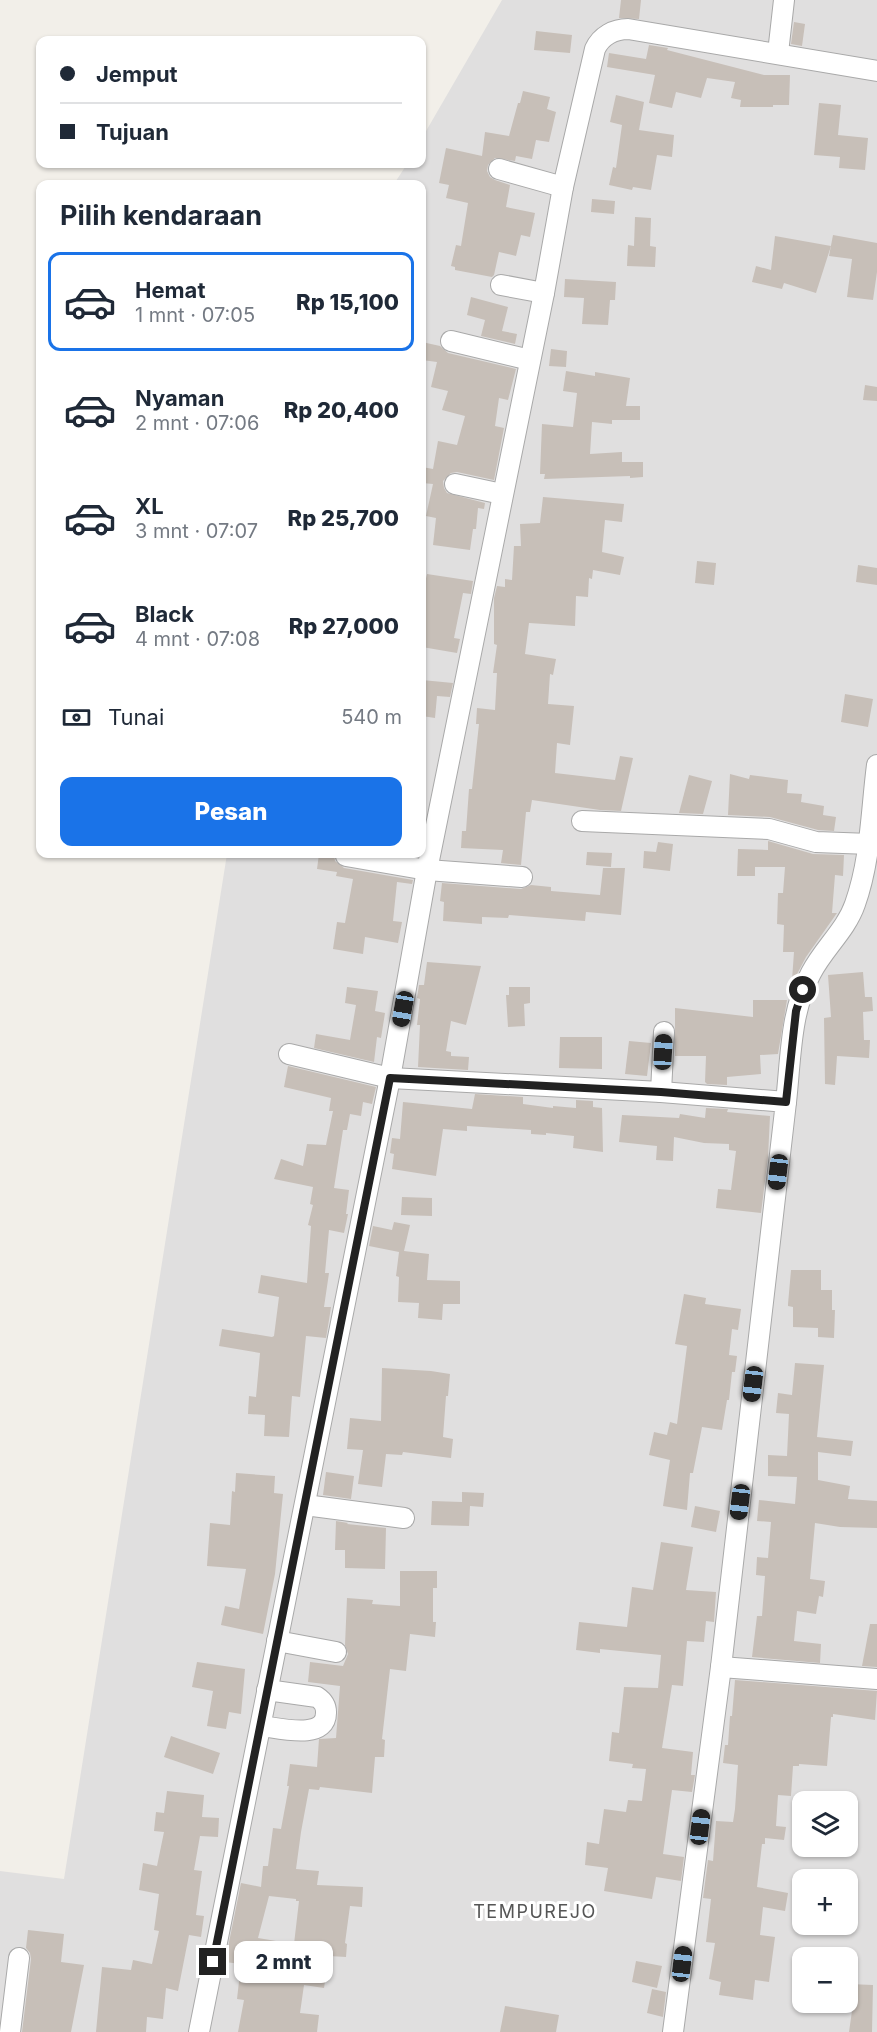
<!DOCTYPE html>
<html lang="id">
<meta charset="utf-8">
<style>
body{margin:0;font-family:Inter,sans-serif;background:#f6f6f7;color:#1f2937;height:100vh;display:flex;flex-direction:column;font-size:22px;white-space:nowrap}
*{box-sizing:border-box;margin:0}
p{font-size:20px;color:#747a83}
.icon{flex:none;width:33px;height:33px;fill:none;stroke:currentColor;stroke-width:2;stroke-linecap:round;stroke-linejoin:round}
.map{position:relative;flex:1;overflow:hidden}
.side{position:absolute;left:36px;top:180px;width:390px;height:678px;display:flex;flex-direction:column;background:#fff;border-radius:12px;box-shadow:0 2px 4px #0004}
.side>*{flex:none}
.hud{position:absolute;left:36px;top:36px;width:390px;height:132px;border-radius:12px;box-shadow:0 2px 4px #0004;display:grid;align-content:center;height:132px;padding:0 24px;background:#fff}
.fabs{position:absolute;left:792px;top:1791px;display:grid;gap:12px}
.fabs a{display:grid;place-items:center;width:66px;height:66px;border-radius:12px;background:#fff;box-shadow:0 2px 4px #0004;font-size:30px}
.end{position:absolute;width:27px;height:27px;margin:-14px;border:8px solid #222;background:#fff;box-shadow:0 0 0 3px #fff}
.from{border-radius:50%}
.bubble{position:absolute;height:42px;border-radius:12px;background:#fff;box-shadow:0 2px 4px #0004;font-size:20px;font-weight:800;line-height:42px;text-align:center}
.car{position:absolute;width:18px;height:36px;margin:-18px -9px;border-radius:8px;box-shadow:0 0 4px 2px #0007;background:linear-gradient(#222 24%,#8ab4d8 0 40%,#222 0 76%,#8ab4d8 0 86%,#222 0)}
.hud b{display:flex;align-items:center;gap:21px;height:57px;font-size:22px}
.hud b+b{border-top:2px solid #e0e1e3}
.hud i{width:15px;height:15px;background:#1f2937}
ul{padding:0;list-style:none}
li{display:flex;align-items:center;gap:18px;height:99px;margin:0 12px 9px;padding:0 12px;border:3px solid transparent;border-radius:12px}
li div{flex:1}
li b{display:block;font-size:22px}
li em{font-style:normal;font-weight:800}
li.active{border-color:#1a73e8}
li>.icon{width:54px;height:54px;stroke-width:1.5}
h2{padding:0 24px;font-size:27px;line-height:72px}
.pay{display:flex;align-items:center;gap:15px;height:66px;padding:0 24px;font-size:22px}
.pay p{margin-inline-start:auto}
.primary-button{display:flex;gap:12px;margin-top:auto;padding:12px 24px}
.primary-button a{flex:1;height:69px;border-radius:12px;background:#1a73e8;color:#fff;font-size:24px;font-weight:800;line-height:69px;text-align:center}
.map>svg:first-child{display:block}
.residential{fill:#e0dfdf;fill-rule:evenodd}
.building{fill:#c7bfb8;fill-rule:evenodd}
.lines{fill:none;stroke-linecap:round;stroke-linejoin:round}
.street-casing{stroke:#a9a9a9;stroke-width:22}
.street{stroke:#fff;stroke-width:20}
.route{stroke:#222;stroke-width:8}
.labels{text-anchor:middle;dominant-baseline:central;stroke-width:6;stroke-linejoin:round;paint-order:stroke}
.quarter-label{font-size:18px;letter-spacing:1.5px;fill:#555;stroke:#fff}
</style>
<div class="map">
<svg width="877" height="2032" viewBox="0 0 877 2032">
<rect width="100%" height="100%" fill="#f2efe9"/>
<path class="residential" d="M 502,0 L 877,0 L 877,2032 L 0,2032 L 0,1871 L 64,1879 L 227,854 L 422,854 L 422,184 L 394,184 L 407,164 L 422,164 L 422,138 ZM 802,1802 L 848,1802 L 848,1846 L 802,1846 ZM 802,1880 L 848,1880 L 848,1924 L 802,1924 ZM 802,1958 L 848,1958 L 848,2002 L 802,2002 Z"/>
<g class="building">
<polygon points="621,0 641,0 639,19 619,18"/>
<polygon points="794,22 805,24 802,46 791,44"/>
<polygon points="536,31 572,35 570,53 534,50"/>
<polygon points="649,45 668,48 667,50 764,75 790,75 789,105 773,105 773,107 740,107 741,100 731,98 735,82 707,78 701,98 676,92 672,108 649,103 655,75 607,67 609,53 646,59"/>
<polygon points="523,91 550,97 547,109 556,112 549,142 536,140 532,159 516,156 515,161 495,158 488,165 487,171 490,177 495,180 510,185 506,207 535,213 530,237 521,235 516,256 499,252 494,275 492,277 455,270 455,267 451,266 456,245 461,246 468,203 446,198 449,185 439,183 446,148 482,156 485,132 509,136 518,103 520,103"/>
<polygon points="616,95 644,102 639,130 674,135 672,157 657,155 651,190 633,187 632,190 609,185 613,167 616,168 622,125 610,122"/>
<polygon points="819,103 841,105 838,135 868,138 865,170 839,168 840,157 814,155"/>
<polygon points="592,199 615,201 614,214 591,212"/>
<polygon points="635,217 651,218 650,246 656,247 655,267 627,266 628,245 634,246"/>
<polygon points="833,235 877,243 877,272 873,300 847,297 852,259 829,256"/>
<polygon points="775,236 831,246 816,293 784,283 782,289 752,282 756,266 771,270"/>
<polygon points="565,279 616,282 615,300 610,300 608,325 582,324 584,298 564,297"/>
<polygon points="471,297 508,307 502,331 517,334 515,344 481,336 485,320 467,315"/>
<polygon points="422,342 440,346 448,353 516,369 508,400 499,398 495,426 504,428 494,480 457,472 451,473 443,481 444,488 447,493 485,503 484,509 478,508 476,529 473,529 470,550 433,545 436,518 426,516 433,484 422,483 422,467 433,469 438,441 457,445 465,416 442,410 448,391 431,387 437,362 422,360"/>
<polygon points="551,349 567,351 566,367 549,366"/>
<polygon points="566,371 595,376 595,372 630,378 626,406 640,406 640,420 612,420 612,424 592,422 590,454 622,452 622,462 643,462 643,477 630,478 630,476 544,479 545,474 540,474 542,424 573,427 577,393 563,391"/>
<polygon points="865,385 877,387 877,401 863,400"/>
<polygon points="543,497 624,504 622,522 605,520 602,552 624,557 620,575 593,570 592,579 589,578 588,597 576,596 575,626 529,623 525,654 556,659 553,675 550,674 548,704 574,706 570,745 557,743 555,773 615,780 620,756 633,758 621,811 600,810 532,800 530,812 526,812 521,865 501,863 503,850 461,848 462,831 466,831 469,789 472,789 479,724 476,724 477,708 495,710 497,673 493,673 497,645 494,644 494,598 497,586 505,587 505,579 512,580 514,546 521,546 520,524 540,523"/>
<polygon points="697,561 716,563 714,585 695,583"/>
<polygon points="858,565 877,568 877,585 856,582"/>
<polygon points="427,574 473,581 471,594 463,593 454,638 460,639 457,653 422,647 422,590 423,591"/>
<polygon points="422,680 453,683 450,697 437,696 435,718 422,716"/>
<polygon points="845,694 873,699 868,727 841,722"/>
<polygon points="730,774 749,779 750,775 788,780 787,793 802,794 801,802 824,806 823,815 836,817 834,831 818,830 770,817 728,815"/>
<polygon points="689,775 712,781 703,814 679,813"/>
<polygon points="768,841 813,854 844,855 843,876 835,875 832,913 837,913 806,957 794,980 792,980 794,952 783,952 784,925 777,924 778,893 783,893 785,867 755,867 755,876 737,876 738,849 768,850"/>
<polygon points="658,842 673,844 670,871 643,868 644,851 656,852"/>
<polygon points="587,852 612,853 611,867 586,865"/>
<polygon points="319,854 334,854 335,861 344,868 413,880 412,884 397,882 393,921 402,922 398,943 365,937 363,954 333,949 337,922 345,923 353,879 336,876 337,872 317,869"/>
<polygon points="603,868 625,868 621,915 586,912 585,921 509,915 508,918 482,917 482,924 443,921 444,902 440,901 442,883 521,889 531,885 551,887 551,891 600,895"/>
<polygon points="427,962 481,966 466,1025 451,1021 446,1051 451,1052 451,1056 469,1057 468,1070 418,1067 420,1025 417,1025 420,999 417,998 419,985 424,985"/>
<polygon points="863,972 865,997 872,997 873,1011 863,1012 864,1040 870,1040 869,1058 837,1056 835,1085 825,1084 824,1018 831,1017 828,975"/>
<polygon points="347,987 378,991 375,1011 385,1013 381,1038 377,1037 374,1062 314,1048 316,1034 350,1040 356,1005 345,1003"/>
<polygon points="509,987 530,987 530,1003 524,1004 525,1026 508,1027 506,995 509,995"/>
<polygon points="753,1000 787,1000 778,1054 760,1055 761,1074 727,1077 727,1085 707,1084 705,1082 706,1056 675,1056 675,1008 753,1017"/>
<polygon points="560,1037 602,1037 602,1069 559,1068"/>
<polygon points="629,1041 651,1043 647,1076 625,1074"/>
<polygon points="288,1066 376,1087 372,1104 363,1102 361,1116 350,1114 347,1130 343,1130 334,1188 349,1190 346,1214 348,1214 344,1233 329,1230 325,1273 329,1273 324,1307 331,1307 329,1320 326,1338 306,1336 300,1397 292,1396 289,1437 264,1436 265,1415 248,1414 249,1396 256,1397 260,1353 219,1346 222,1329 272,1337 274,1336 279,1297 258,1293 261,1275 307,1283 311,1226 308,1225 313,1205 310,1204 313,1187 274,1179 281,1159 303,1166 307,1144 326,1145 333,1111 329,1111 331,1098 284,1087"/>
<polygon points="475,1094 523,1097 523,1104 553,1108 553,1106 576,1108 576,1100 593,1101 593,1107 602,1108 603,1152 573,1148 574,1136 546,1133 546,1135 531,1134 531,1130 467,1126 467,1131 443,1129 436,1176 392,1169 394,1154 390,1153 392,1138 400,1139 403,1102 472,1109"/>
<polygon points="706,1108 728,1109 727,1112 770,1116 768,1157 761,1213 716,1208 718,1189 731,1190 736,1151 729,1150 729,1144 704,1143 674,1137 673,1161 656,1160 657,1146 619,1142 622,1115 679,1118 680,1114 705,1118"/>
<polygon points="402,1197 432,1198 432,1216 401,1215"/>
<polygon points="394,1222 410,1225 404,1251 429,1254 427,1280 460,1281 460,1304 443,1304 442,1320 418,1318 419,1303 398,1302 399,1277 396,1276 399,1252 369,1246 373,1226 392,1230"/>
<polygon points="791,1270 821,1270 821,1290 832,1290 832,1310 835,1310 834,1338 818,1337 818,1328 793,1327 793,1307 788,1306 788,1304"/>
<polygon points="684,1294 706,1298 705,1304 741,1309 738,1330 732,1329 729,1355 737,1356 735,1372 732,1372 729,1400 727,1400 722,1430 702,1427 693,1473 690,1473 687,1510 663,1506 670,1460 649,1455 654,1432 667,1435 670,1422 677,1424 687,1346 675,1344"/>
<polygon points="795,1363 824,1365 817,1437 853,1441 851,1456 818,1452 818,1480 850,1486 848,1499 877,1501 877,1528 840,1527 815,1523 810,1579 825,1581 823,1597 819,1596 816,1614 797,1611 794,1641 821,1644 820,1663 752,1657 757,1616 762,1616 765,1576 756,1575 757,1557 768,1558 771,1522 757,1521 759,1500 795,1504 797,1477 768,1476 768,1455 787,1456 789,1414 776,1413 778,1393 792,1395"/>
<polygon points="382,1368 431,1371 450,1374 448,1396 446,1396 443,1437 453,1439 451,1458 403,1452 402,1455 386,1454 382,1487 358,1484 363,1450 347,1449 350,1418 381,1421"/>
<polygon points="326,1472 354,1476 351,1499 323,1495"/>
<polygon points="236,1473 275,1476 274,1493 283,1494 275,1574 263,1634 221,1625 225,1606 239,1609 246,1569 207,1566 210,1523 230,1525 232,1491 235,1492"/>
<polygon points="462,1492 484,1493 483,1507 470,1506 469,1526 431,1525 432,1501 462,1502"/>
<polygon points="695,1506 720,1511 716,1532 691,1527"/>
<polygon points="336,1521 348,1523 347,1524 386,1528 385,1569 345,1568 345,1550 335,1550"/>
<polygon points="661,1542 693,1547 686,1590 716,1592 714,1622 706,1621 704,1642 687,1641 683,1686 672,1685 662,1748 693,1752 691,1775 695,1775 692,1792 672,1790 663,1854 684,1857 681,1881 656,1877 652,1899 604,1891 608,1868 585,1865 587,1842 599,1844 604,1809 626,1812 628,1800 642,1801 646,1769 632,1768 633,1764 609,1761 612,1732 619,1733 624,1687 658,1688 661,1655 600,1649 600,1653 576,1650 579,1622 627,1627 632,1587 653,1590"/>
<path d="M 400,1571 L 437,1571 L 437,1588 L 433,1588 L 433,1622 L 436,1622 L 435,1637 L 410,1634 L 406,1671 L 390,1669 L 382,1739 L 385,1740 L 384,1757 L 375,1757 L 372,1793 L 320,1787 L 319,1790 L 309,1789 L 301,1832 L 296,1869 L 319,1871 L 317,1885 L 363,1887 L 362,1907 L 350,1906 L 345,1943 L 347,1944 L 346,1957 L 329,1956 L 324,1988 L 304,1985 L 300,2013 L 319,2015 L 317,2032 L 238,2032 L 244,2000 L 237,1999 L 241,1964 L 225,1962 L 241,1883 L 261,1887 L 263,1866 L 268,1866 L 273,1828 L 281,1829 L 289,1786 L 287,1786 L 290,1764 L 317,1767 L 319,1739 L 336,1738 L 340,1686 L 308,1682 L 310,1662 L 343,1666 L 348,1654 L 345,1645 L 347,1598 L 373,1600 L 372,1604 L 400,1606 ZM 269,1896 L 296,1899 L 296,1901 L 299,1901 L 294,1944 L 258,1938 Z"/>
<polygon points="870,1624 877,1624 877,1667 862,1666"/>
<polygon points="197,1662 245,1669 241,1714 229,1712 226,1729 207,1726 213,1691 192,1687"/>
<polygon points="735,1680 877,1691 875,1720 833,1714 833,1717 831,1717 827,1766 799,1764 799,1766 793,1766 791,1796 778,1795 776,1826 786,1827 784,1840 765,1838 765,1844 762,1844 757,1887 788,1893 785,1911 763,1907 760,1935 775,1937 769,1982 755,1980 753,2000 719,1995 721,1982 709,1979 715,1943 706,1942 711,1899 703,1898 708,1860 713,1861 716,1821 733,1822 735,1809 738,1765 723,1763 725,1745 728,1745 730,1716 732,1716"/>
<polygon points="171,1736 220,1753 213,1774 164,1757"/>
<polygon points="167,1791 204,1795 202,1817 219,1818 218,1837 200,1836 194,1870 202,1871 196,1915 204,1916 201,1937 189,1935 178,1991 166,1988 163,2019 147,2017 146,2032 96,2032 102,1967 131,1970 133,1960 152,1964 159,1931 154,1930 159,1894 139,1890 143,1863 157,1866 164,1832 154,1831 156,1812 164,1813"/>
<polygon points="28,1930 64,1934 61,1962 84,1965 71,2032 22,2032 31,1959 30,1953 26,1948"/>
<polygon points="636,1961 662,1966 657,1988 632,1982"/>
<polygon points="849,1984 873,1985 872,2032 849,2032 852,2011 848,2011"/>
<polygon points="652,1989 666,1992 663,2017 647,2013"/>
<polygon points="505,2006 559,2015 556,2032 500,2032"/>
</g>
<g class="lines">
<defs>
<g id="street">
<polyline points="778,53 784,0"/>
<polyline points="499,169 563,187"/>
<polyline points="501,285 544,293"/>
<polyline points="451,341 530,360"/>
<polyline points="455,484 502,494"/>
<polyline points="582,821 769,829 816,842 870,844"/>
<polyline points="346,856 427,870 522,877"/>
<polyline points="289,1054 390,1078 661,1092 786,1102 721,1667 673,2032"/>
<polyline points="661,1092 664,1032"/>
<path d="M 786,1102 C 791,1058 790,1012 811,973 C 824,948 846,930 855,904 C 871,859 871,811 877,765"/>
<polyline points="305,1505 404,1518"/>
<polyline points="277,1641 336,1652"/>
<polyline points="721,1667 877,1679"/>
<path d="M 261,1726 C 279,1728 327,1741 326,1712 C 326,1705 323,1701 317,1697 L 267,1690"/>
<polyline points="10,2032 19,1958"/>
<path d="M 199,2032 L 390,1078 L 427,870 L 544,293 L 563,187 L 595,49 C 601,36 614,29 628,29 L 877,71"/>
</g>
</defs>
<use href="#street" class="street-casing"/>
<use href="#street" class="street"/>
</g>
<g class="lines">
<polyline class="route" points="213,1962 390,1078 661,1092 786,1102 796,1011 803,990"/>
</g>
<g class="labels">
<g class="quarter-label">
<text x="535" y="1911">TEMPUREJO</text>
</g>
</g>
</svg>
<div class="fabs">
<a><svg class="icon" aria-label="layers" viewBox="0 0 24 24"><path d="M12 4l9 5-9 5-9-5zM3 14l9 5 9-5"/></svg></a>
<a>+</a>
<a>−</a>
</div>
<i class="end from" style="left:803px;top:990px"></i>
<i class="end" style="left:213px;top:1962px"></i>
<div class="bubble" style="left:234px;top:1941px;width:99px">2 mnt</div>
<i class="car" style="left:403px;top:1009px;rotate:190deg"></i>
<i class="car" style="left:663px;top:1052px;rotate:3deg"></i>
<i class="car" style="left:778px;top:1172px;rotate:187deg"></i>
<i class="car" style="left:753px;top:1384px;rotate:187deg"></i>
<i class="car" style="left:740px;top:1502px;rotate:187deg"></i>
<i class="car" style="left:700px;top:1827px;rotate:7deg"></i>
<i class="car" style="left:682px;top:1964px;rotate:7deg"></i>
<div class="hud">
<b><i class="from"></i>Jemput</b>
<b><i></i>Tujuan</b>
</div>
<section class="side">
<h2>Pilih kendaraan</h2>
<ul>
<li class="active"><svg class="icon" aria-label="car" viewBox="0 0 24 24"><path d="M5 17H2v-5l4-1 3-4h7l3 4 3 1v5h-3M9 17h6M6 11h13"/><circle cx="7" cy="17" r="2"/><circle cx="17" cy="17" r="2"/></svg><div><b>Hemat</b><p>1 mnt · 07:05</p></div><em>Rp 15,100</em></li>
<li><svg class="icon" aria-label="car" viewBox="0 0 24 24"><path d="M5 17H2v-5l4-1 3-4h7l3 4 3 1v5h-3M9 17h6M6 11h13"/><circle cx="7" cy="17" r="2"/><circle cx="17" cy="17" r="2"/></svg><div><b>Nyaman</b><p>2 mnt · 07:06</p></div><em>Rp 20,400</em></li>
<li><svg class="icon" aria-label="car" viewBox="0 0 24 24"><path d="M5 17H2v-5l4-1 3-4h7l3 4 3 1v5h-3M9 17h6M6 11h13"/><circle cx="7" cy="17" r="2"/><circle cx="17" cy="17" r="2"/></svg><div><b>XL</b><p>3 mnt · 07:07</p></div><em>Rp 25,700</em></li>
<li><svg class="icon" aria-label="car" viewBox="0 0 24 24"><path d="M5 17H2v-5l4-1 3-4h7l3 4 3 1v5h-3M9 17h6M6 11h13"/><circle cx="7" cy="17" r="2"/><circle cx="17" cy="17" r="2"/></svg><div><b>Black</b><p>4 mnt · 07:08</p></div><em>Rp 27,000</em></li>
</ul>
<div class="pay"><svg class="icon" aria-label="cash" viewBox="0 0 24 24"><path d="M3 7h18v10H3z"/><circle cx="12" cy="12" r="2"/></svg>Tunai<p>540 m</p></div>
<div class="primary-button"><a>Pesan</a></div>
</section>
</div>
